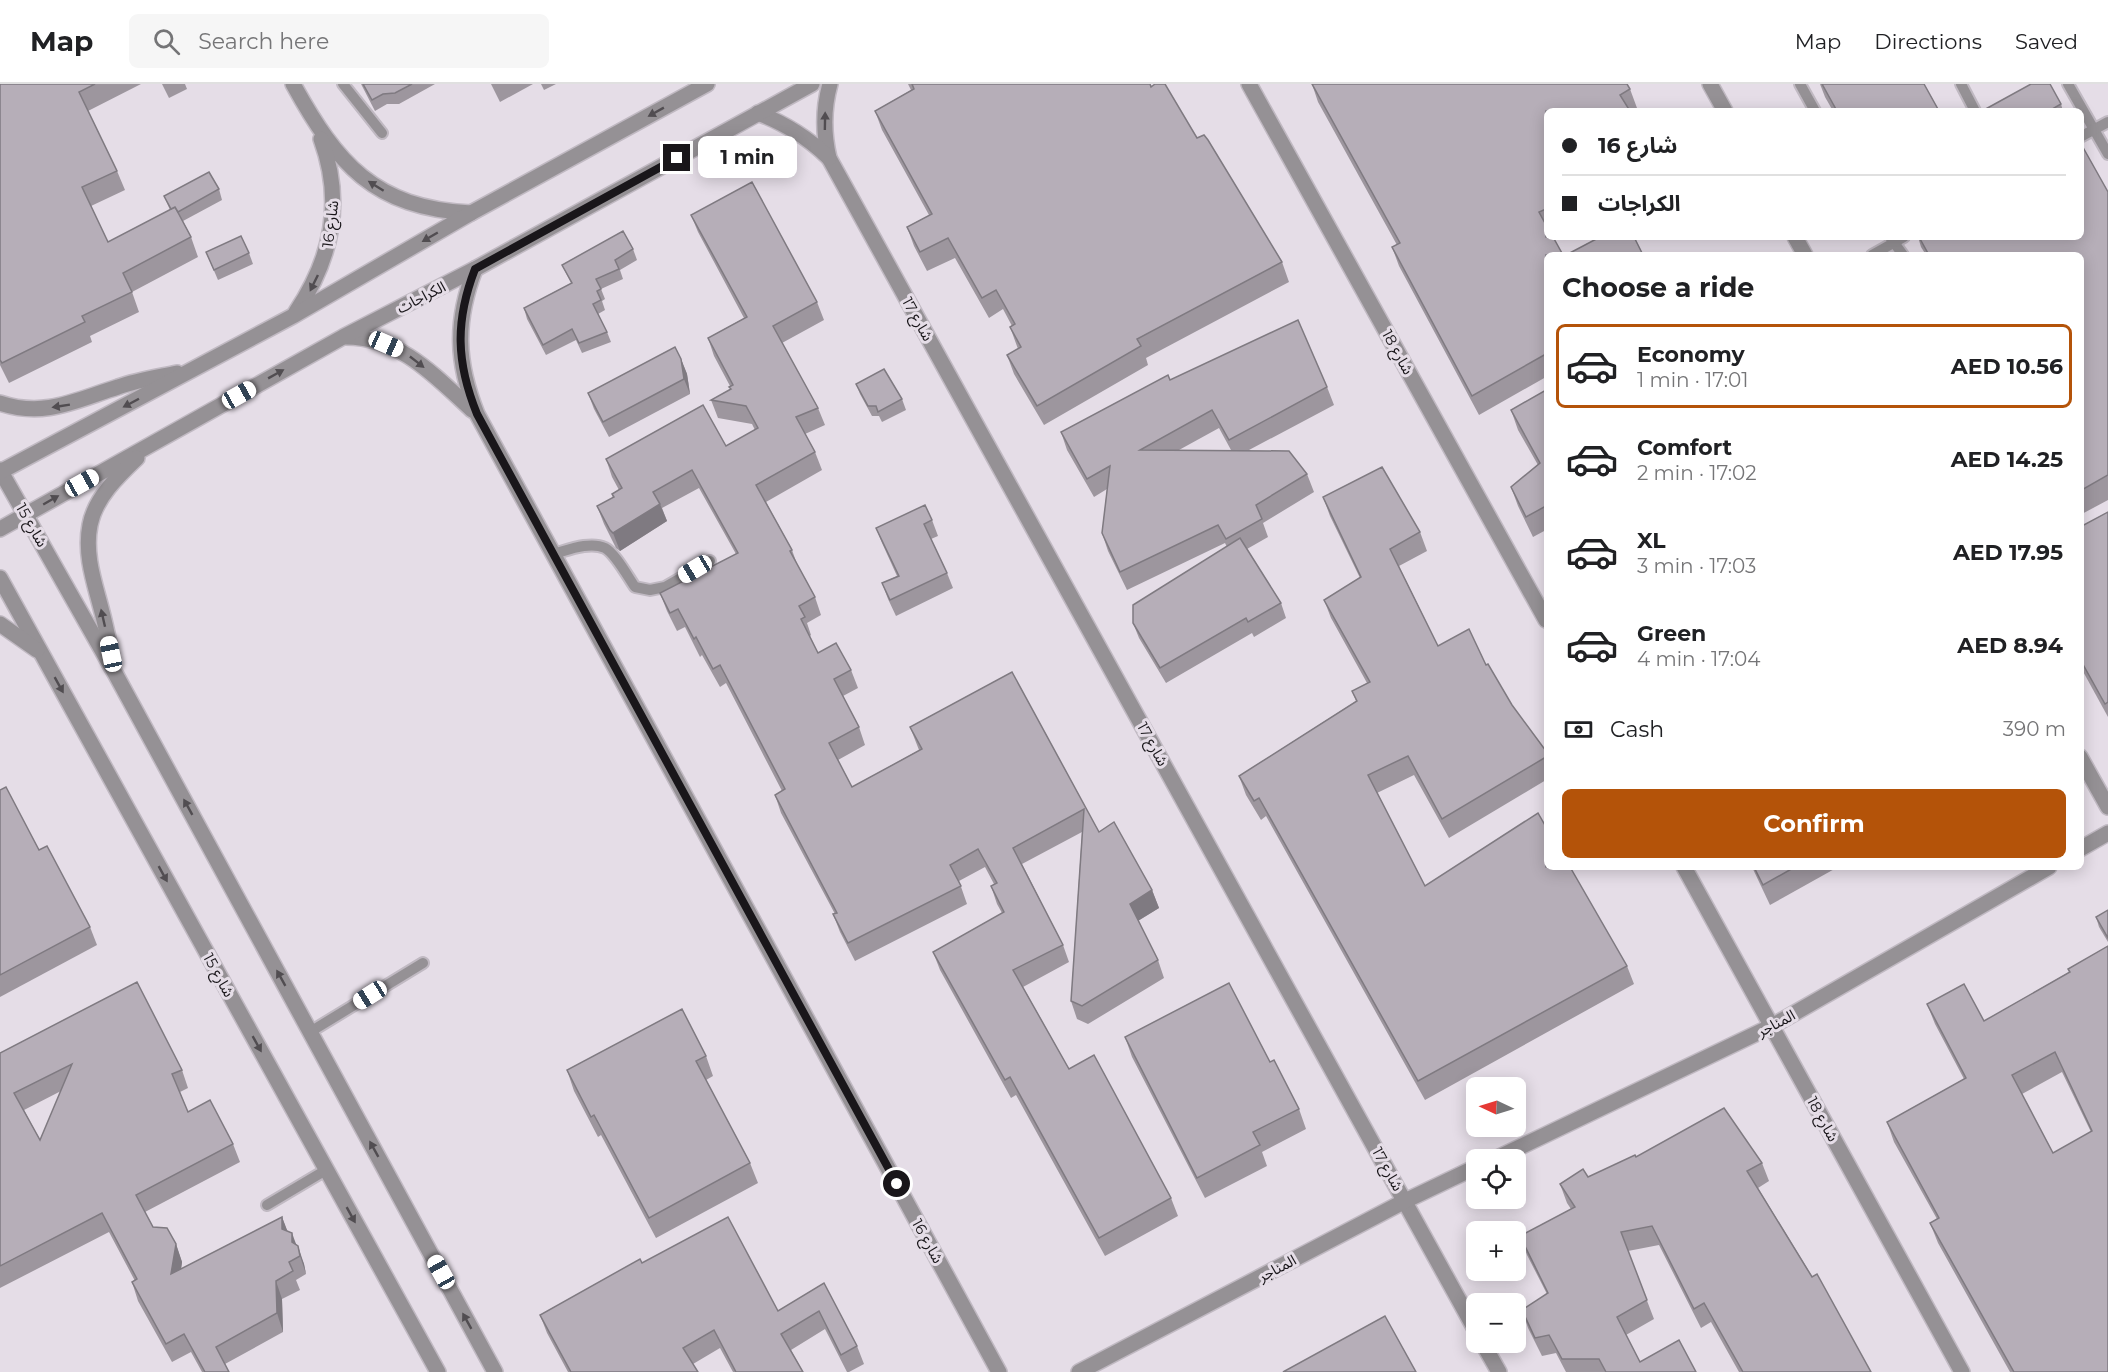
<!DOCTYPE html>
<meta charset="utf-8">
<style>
body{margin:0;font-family:Montserrat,"Noto Sans Arabic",sans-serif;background:#f6f6f6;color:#202124;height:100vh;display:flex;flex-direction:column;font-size:22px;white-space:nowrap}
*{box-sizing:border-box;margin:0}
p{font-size:20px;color:#757577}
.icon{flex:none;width:33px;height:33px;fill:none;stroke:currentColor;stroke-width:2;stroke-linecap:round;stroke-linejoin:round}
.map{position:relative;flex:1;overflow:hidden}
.drawer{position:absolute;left:1544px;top:168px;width:540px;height:618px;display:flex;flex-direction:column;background:#fff;border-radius:9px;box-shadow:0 3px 15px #0003}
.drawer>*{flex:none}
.hud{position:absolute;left:1544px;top:24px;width:540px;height:132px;border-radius:9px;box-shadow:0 3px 15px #0003;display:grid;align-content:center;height:132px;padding:0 18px;background:#fff}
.needle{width:39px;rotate:274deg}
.tools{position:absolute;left:1466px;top:993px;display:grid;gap:12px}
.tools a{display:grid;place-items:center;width:60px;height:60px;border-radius:9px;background:#fff;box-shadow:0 3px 15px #0003;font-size:30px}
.end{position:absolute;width:27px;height:27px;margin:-14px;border:8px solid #19161a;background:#fff;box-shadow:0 0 0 3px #fff}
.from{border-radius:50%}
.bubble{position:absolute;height:42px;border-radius:9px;background:#fff;box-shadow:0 3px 15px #0003;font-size:20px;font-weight:700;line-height:42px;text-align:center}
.car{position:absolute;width:18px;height:36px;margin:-18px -9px;border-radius:8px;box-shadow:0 0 4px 2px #0007;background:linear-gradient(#fff 24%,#345 0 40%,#fff 0 76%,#345 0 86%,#fff 0)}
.hud b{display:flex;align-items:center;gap:21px;height:57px;font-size:22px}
.hud b+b{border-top:2px solid #e0e0e0}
.hud i{width:15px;height:15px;background:#202124}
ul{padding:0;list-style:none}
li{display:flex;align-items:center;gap:18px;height:84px;margin:0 12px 9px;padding:0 6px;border:3px solid transparent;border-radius:9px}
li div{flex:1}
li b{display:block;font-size:22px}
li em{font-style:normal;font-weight:700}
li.selected{border-color:#b45309}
li>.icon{width:54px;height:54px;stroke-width:1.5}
h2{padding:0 18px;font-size:27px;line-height:72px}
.pay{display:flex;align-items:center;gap:15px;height:66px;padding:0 18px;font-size:22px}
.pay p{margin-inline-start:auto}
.primary-button{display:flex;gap:12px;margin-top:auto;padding:12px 18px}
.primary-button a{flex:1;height:69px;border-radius:9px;background:#b45309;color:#fff;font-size:24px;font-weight:700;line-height:69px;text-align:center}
header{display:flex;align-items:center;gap:36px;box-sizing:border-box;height:84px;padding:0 30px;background:#fff;border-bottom:2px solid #e0e0e0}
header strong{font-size:28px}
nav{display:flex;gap:33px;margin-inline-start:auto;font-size:21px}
.search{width:420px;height:54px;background:#f6f6f6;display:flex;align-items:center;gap:15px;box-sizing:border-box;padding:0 21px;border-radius:9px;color:#757577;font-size:22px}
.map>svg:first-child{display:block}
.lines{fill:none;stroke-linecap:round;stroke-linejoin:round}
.service-casing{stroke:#c0b9c2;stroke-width:14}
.minor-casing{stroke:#c0b9c2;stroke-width:18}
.service{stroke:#959195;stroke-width:10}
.minor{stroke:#959195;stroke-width:15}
.wall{fill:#9d969e;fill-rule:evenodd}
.shaded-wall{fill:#7f7a81}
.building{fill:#b6aeb8;stroke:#7f7a81;stroke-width:1.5;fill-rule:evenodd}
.oneway{fill:#514d51}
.route{stroke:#19161a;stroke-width:8}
.labels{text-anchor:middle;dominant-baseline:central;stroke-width:6;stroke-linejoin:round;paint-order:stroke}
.street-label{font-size:15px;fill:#19161a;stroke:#e5dde7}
</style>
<header>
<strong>Map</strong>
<div class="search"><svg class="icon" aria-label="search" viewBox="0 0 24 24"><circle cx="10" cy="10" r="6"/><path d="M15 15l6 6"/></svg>Search here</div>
<nav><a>Map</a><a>Directions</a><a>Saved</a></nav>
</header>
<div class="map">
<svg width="2108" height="1288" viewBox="0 0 2108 1288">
<rect width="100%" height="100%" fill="#e5dde7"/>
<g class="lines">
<defs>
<g id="service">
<polyline points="343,0 382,49"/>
<polyline points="1800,0 1815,27"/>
<polyline points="1961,0 1975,27"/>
<polyline points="2068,0 2108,70"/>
<polyline points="2080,53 2108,38"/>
<polyline points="1890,153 1903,171"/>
<polyline points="1872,171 1904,153"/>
<path d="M 553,470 C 568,466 590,457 605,464 C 615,469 628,493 635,503 L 650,506 L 665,503 L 710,477"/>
<polyline points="310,948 423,879"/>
<polyline points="267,1121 326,1086"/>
</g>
<g id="minor">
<path d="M 293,0 C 337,80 374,124 471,129"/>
<path d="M 830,0 C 823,25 823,48 829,74 L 1476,1247"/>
<polyline points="1249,0 1546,536"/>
<polyline points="1710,0 1725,27"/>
<path d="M 758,29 C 786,40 807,53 829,74"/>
<polyline points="1795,153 1805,171"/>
<path d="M 475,185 C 455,237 456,278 477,330 L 999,1288"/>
<path d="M 296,228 C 332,174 344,118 321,55"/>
<path d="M 346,253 C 400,253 435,292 472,326"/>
<path d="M 0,319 C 45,334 76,316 118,303 C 137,296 158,293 177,289"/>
<polyline points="0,386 116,591 495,1288"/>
<polyline points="0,388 293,232 471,129 707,0"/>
<polyline points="0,445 343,253 475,185 812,0"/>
<polyline points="0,494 438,1288"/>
<polyline points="0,540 37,566"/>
<path d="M 112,573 C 109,558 106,543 102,528 C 95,500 84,471 90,441 C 95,414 118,392 137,374"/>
<polyline points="2080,673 2108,723"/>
<polyline points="2080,765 2108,749"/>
<polyline points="1684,783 1962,1288"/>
<polyline points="1493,1076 1772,942 2049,783"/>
<polyline points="1482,1258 1499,1288"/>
<polyline points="1079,1288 1405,1117 1476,1083"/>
</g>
</defs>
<use href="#service" class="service-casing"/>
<use href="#minor" class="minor-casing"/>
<use href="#service" class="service"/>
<use href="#minor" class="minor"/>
</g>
<g class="wall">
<polygon points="0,0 141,0 88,27 117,87 125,106 91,122 108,158 170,126 164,112 219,105 222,116 183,137 191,153 198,173 132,208 139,228 90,252 92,258 9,299 0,281"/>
<polygon points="162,0 185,0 187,5 169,14"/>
<polygon points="361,0 435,0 399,20 387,20 375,27"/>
<polygon points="491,0 533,0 500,18"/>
<polygon points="541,0 556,0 544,6"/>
<polygon points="908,0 1150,0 1197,54 1282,178 1289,198 1146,274 1148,281 1044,341 1014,290 1007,271 1018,265 1010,243 1012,242 1003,225 989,234 955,174 927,187 914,162 907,143 929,131 882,46 875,27 911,6"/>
<polygon points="1312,0 1630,5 1637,24 1633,27 1546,27 1546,293 1479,331 1399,182 1392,163 1397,161 1318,18"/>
<polygon points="1820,0 1924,0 1939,27 1833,27 1825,13"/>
<polygon points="2061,20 2063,27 1982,27"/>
<polygon points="2108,108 2108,416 2080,431 2080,171 1926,171 1921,163 1918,153 2080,153"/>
<polygon points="691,131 817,218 824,236 782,259 818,324 825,341 805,350 815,368 822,386 766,418 792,466 797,480 815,513 821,531 807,539 811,551 810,552 818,569 851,586 858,604 843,612 859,643 865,661 838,676 852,703 919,666 910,643 1012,588 1099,748 1152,806 1159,824 1138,837 1158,876 1164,894 1088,940 1077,935 1071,917 1082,748 1022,780 1063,861 1069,878 1023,903 1069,985 1171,1114 1178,1132 1105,1172 1016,1011 1011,1014 940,886 933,868 1002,829 997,820 991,802 994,800 985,783 959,797 967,820 855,877 840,848 833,830 835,830 781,729 775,711 782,707 726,599 720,603 702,571 700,573 685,543 677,547 667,527 660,509 736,470 699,404 662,424 667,437 620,467 616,464 604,440 597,422 613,414 612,410 619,406 612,393 606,375 726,362 755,346 752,340 718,334 711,316 730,306 730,302 714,272 708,254 744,234 698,148"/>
<polygon points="633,165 637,176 620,186 623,195 601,205 605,215 602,217 605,226 598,230 607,248 611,258 582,269 576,256 546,271 527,235 524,224 571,199 562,181"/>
<polygon points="206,168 249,169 253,180 218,196"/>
<polygon points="681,275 687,290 690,310 609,353 594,325 588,309"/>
<path d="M 1170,296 L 1327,303 L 1334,321 L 1249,366 L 1307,390 L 1314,408 L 1263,439 L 1268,453 L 1247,465 L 1281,519 L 1286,534 L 1254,553 L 1252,549 L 1166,599 L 1139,554 L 1133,539 L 1227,463 L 1225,459 L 1127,506 L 1108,467 L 1102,449 L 1107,405 L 1094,413 L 1067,366 L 1061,348 ZM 1219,344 L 1231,366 L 1179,366 Z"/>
<polygon points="856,300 902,315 906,326 882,338 879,332 872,332 860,310"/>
<polygon points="1546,306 1546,446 1533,453 1518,422 1511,403 1538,381 1518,346 1511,326"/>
<polygon points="1323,413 1420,448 1427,467 1399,482 1438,562 1486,581 1512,621 1546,667 1546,696 1449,754 1414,691 1377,709 1425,802 1627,882 1634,900 1425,1016 1266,732 1261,736 1246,711 1239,692 1356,617 1352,607 1367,599 1331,534 1324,516 1360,494 1330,432"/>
<polygon points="2108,428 2108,633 2080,582 2080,443"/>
<polygon points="932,436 938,452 931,455 947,489 953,504 896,532 888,515 882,499 897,492 882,459 876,444"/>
<polygon points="0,706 90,843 97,861 0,913"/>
<polygon points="1752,783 1838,783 1770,821"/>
<polygon points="2108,826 2108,858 2099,843 2096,833"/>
<path d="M 2108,862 L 2108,1288 L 2010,1288 L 1938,1159 L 1930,1139 L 1937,1135 L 1894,1058 L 1887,1038 L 1964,995 L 1935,940 L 1927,920 L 1984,937 L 2069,888 L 2068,885 ZM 2062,988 L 2091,1048 L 2053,1069 L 2022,1010 Z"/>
<polygon points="1125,953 1270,978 1299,1025 1306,1045 1262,1068 1267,1082 1205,1114 1132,973"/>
<path d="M 0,969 L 182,986 L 188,1004 L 180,1008 L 188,1028 L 233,1060 L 240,1078 L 145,1128 L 153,1143 L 176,1160 L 182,1178 L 181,1185 L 282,1133 L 287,1147 L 296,1161 L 304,1180 L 306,1190 L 296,1196 L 300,1206 L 282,1215 L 283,1248 L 225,1280 L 229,1288 L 202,1288 L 191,1268 L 172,1278 L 138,1217 L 132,1198 L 135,1197 L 109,1148 L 0,1204 ZM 61,1007 L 40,1056 L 24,1026 Z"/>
<polygon points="706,972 713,992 706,996 750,1079 758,1099 656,1154 601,1051 598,1053 574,1007 567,986"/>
<polygon points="1636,1073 1762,1079 1769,1097 1758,1104 1871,1288 1739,1288 1711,1238 1701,1244 1659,1161 1628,1167 1654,1235 1626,1251 1640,1278 1696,1288 1566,1288 1556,1269 1542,1272 1528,1244 1522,1226 1547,1210 1527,1171 1520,1152 1571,1125 1567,1119 1560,1100 1588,1093"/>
<polygon points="642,1179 778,1227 824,1199 857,1262 864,1280 849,1288 847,1288 825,1245 791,1266 803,1288 733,1288 720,1264 693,1280 698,1288 568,1288 547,1249 540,1231"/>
</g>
<g class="shaded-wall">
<polygon points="681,275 687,290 690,310 684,295"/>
<polygon points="660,420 667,437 620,467 613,449"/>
<polygon points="1152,806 1159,824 1136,838 1130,820"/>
<polygon points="282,1133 289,1151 282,1145"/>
<polygon points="292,1149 299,1168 292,1158"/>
<polygon points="176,1160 182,1178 178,1208 171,1190"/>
<polygon points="298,1162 304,1180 306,1190 300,1172"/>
<polygon points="276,1197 282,1215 283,1248 277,1229"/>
</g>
<g class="building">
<polygon points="0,0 95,0 79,8 117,87 82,103 108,158 175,123 191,153 123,189 132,208 82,232 85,238 2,279 0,276"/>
<polygon points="363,0 412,0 395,9 383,10 372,16"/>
<polygon points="912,0 1150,0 1151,3 1155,0 1165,0 1197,54 1204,51 1208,56 1282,178 1137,255 1141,262 1037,322 1007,271 1021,263 1010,243 1015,240 996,206 982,214 948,154 920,168 907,143 932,130 875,27 914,5"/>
<polygon points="1312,0 1627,0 1630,5 1620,11 1630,27 1546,27 1546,125 1539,128 1546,141 1546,153 1553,153 1563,171 1546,171 1546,270 1472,312 1392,163 1400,159"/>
<polygon points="1822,0 1924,0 1939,27 1837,27"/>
<polygon points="2031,0 2050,0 2061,20 2049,27 1982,27"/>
<polygon points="2080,58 2108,108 2108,391 2080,407 2080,171 1929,171 1919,153 2080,153"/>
<polygon points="209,88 219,105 178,128 175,123 171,125 164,112"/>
<polygon points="752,98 817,218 773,242 818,324 796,333 815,368 756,401 792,466 790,467 815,513 799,522 805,533 801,535 818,569 836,559 851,586 834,595 859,643 829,659 852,703 922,665 910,643 1012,588 1099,748 1114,738 1152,806 1130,820 1158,876 1082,922 1071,917 1084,725 1013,764 1063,861 1013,886 1069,985 1094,971 1171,1114 1099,1154 1010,993 1005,996 933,868 1004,828 991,802 997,799 978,765 950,781 961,802 848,859 833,830 837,829 775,711 785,705 720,581 713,585 696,553 694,555 678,525 670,529 660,509 738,469 692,386 653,408 660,420 613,449 610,446 597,422 614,413 612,410 622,404 606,375 703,321 726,362 758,344 746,322 711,316 731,305 729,303 733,301 708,254 747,233 691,131"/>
<polygon points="623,147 633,165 615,176 619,185 596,195 601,205 597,207 601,216 593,220 607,248 579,259 572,245 543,261 524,224 572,199 562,181"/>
<polygon points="241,152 249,169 214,186 206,168"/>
<polygon points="1600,153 1634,153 1643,171 1566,171"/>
<polygon points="1298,236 1327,303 1229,356 1212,326 1140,366 1289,367 1307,390 1256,421 1262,435 1226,455 1218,441 1120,488 1102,449 1110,382 1087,395 1061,348 1168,291 1170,296"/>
<polygon points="675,263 681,275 684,295 603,338 588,309"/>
<polygon points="884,285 902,315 878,328 876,322 868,322 856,300"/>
<polygon points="1546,306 1546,422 1526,433 1511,403 1540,379 1511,326"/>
<polygon points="1382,383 1420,448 1390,465 1438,562 1469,545 1486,581 1488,580 1512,621 1546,667 1546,673 1442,735 1408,672 1368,691 1425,802 1538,729 1546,743 1546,783 1570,783 1627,882 1418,997 1259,714 1254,717 1239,692 1357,617 1352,607 1370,598 1324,516 1361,493 1323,413"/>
<polygon points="925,421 932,436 924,440 947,489 890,516 882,499 899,492 876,444"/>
<polygon points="2108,428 2108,618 2105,620 2080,575 2080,443"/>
<polygon points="1240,454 1281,519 1248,538 1246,534 1160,584 1133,539 1133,521"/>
<polygon points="6,703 39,766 47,762 90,843 0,891 0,706"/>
<polygon points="1754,783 1795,783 1763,801"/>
<polygon points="2108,826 2108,854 2096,833"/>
<path d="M 2108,862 L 2108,1288 L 2014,1288 L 1930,1139 L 1939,1134 L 1887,1038 L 1966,994 L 1927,920 L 1964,900 L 1984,937 L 2070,888 L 2068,885 ZM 2055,968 L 2092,1047 L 2053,1069 L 2012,991 Z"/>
<path d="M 137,898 L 182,986 L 172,990 L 188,1028 L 210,1016 L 233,1060 L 136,1111 L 153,1143 L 167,1144 L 176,1160 L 171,1190 L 282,1133 L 282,1145 L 292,1149 L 292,1158 L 298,1162 L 300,1172 L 289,1178 L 293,1187 L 276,1197 L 277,1229 L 216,1263 L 229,1288 L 205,1288 L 184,1250 L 166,1260 L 132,1198 L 137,1195 L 102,1129 L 0,1182 L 0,969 ZM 72,980 L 40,1056 L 14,1009 Z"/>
<polygon points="1229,899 1270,978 1274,976 1299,1025 1253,1048 1260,1061 1197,1094 1125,953"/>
<polygon points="682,925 706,972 696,977 750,1079 649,1134 594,1031 591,1033 567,986"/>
<polygon points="1724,1024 1762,1079 1747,1087 1812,1193 1817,1190 1871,1288 1743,1288 1704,1219 1694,1225 1652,1142 1621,1148 1647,1216 1617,1233 1640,1278 1679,1256 1696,1288 1606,1288 1599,1275 1562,1275 1549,1251 1535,1254 1522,1226 1548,1209 1520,1152 1575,1123 1560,1100 1583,1085 1588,1093 1635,1071 1636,1073"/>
<polygon points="728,1133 778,1227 824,1199 857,1262 841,1271 819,1227 781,1250 803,1288 736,1288 714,1246 683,1264 698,1288 571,1288 540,1231 640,1175 642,1179"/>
<polygon points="1385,1232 1416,1288 1283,1288"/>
</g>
<defs><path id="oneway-solid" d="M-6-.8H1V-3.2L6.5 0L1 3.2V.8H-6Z" transform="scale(1.5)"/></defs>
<g class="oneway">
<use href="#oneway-solid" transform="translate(656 28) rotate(151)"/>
<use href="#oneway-solid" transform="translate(825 37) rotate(-89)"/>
<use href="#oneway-solid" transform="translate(376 102) rotate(-148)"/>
<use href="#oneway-solid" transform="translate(430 153) rotate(150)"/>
<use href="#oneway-solid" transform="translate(314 199) rotate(116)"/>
<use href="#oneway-solid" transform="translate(417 278) rotate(38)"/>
<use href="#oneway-solid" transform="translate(276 290) rotate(-29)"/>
<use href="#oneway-solid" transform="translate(131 319) rotate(152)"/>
<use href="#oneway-solid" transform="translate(61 322) rotate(171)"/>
<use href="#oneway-solid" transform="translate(51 416) rotate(-30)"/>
<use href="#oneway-solid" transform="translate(103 534) rotate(-103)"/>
<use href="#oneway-solid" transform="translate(59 601) rotate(61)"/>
<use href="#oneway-solid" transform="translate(188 723) rotate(-119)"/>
<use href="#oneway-solid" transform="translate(163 790) rotate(61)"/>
<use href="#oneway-solid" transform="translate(281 894) rotate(-119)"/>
<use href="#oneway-solid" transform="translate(257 960) rotate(61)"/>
<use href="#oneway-solid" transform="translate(374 1065) rotate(-119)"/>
<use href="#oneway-solid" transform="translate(351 1131) rotate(61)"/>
<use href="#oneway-solid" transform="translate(467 1237) rotate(-119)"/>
</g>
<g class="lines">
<path class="route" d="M 677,74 L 475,185 C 455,237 456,278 477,330 L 897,1100"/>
</g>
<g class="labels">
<g class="street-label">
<text transform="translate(330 140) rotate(-83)">شارع 16</text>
<text transform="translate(421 213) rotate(-27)">الكراجات</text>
<text transform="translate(918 235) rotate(61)">شارع 17</text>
<text transform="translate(1398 268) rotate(61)">شارع 18</text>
<text transform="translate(32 441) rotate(60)">شارع 15</text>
<text transform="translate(1153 660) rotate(61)">شارع 17</text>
<text transform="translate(219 891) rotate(61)">شارع 15</text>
<text transform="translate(1776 939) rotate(-28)">المناجر</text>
<text transform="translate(1823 1035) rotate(61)">شارع 18</text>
<text transform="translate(1388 1085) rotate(61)">شارع 17</text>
<text transform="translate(928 1157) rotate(61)">شارع 16</text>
<text transform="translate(1277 1184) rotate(-28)">المناجر</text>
</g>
</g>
</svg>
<div class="tools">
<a><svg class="needle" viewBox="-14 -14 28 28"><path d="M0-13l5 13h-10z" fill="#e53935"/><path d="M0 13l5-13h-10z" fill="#757577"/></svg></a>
<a><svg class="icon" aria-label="locate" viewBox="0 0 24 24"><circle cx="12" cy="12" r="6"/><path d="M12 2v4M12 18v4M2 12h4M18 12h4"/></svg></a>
<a>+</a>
<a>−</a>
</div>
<i class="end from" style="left:897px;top:1100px"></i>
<i class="end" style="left:677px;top:74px"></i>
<div class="bubble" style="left:698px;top:52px;width:99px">1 min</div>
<i class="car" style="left:386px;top:260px;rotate:114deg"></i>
<i class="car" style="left:239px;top:311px;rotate:61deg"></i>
<i class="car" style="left:82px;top:399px;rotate:61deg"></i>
<i class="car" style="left:695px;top:485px;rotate:239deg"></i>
<i class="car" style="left:111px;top:570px;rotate:348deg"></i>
<i class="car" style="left:370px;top:911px;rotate:238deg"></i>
<i class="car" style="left:441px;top:1188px;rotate:331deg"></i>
<div class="hud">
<b><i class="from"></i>شارع 16</b>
<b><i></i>الكراجات</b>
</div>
<section class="drawer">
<h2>Choose a ride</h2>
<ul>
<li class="selected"><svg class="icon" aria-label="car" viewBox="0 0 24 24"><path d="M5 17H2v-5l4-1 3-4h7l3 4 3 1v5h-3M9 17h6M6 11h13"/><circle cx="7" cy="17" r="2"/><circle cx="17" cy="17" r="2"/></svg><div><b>Economy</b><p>1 min · 17:01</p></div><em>AED 10.56</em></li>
<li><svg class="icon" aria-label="car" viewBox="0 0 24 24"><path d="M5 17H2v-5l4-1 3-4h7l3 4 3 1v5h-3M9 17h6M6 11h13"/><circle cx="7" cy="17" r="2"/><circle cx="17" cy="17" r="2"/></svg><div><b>Comfort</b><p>2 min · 17:02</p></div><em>AED 14.25</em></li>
<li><svg class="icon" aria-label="car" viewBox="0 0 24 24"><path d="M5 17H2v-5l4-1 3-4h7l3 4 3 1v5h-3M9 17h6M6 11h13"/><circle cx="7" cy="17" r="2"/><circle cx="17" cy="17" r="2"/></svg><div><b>XL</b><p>3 min · 17:03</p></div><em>AED 17.95</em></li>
<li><svg class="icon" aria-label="car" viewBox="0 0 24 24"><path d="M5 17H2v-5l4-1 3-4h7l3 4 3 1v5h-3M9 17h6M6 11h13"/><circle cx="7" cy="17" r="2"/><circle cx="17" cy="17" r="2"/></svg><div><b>Green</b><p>4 min · 17:04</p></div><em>AED 8.94</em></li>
</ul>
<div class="pay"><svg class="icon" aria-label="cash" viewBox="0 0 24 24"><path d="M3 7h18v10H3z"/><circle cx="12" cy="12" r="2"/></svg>Cash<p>390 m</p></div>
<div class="primary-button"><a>Confirm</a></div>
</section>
</div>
